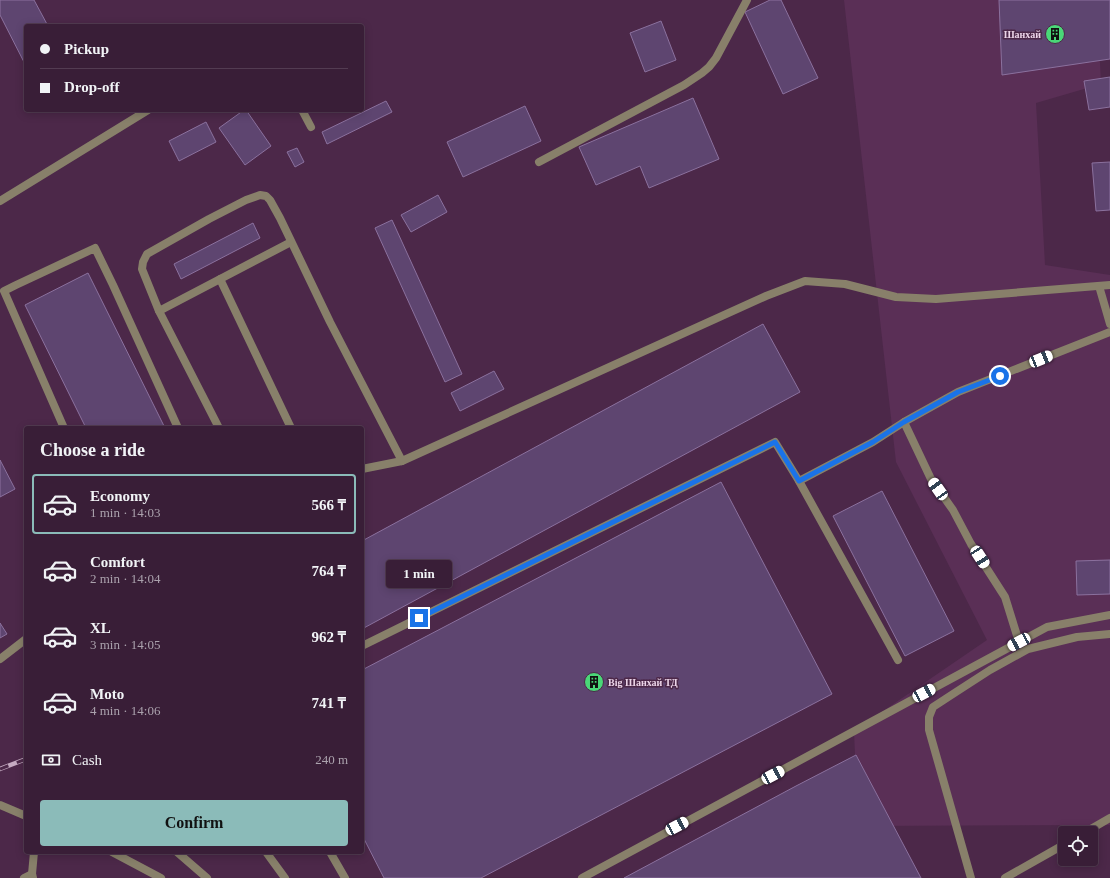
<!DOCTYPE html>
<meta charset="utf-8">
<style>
body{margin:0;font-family:Georgia,serif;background:#442b42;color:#f1f3f6;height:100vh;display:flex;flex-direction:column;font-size:15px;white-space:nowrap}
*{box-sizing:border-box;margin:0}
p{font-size:13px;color:#aba2ad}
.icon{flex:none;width:22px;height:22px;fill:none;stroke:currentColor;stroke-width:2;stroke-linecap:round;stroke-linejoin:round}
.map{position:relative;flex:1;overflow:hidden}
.drawer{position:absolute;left:24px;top:426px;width:340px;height:428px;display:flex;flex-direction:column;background:#391e37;border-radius:4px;box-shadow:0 2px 10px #0003,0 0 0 1px #533c52}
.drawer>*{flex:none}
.guide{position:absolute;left:24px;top:24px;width:340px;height:88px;border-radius:4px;box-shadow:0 2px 10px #0003,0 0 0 1px #533c52;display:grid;align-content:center;height:88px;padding:0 16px;background:#391e37}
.tools{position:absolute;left:1058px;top:826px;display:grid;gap:8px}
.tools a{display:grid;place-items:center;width:40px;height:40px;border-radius:4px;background:#391e37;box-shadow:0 2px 10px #0003,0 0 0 1px #533c52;font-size:20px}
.end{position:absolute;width:18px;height:18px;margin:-9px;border:5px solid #1a73e8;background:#fff;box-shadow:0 0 0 2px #fff}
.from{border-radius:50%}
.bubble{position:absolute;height:28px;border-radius:4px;background:#391e37;box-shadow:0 2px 10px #0003,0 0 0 1px #533c52;font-size:13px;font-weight:700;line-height:28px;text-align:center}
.car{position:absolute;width:12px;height:24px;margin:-12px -6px;border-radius:5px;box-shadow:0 0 3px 1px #0007;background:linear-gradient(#fff 24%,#345 0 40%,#fff 0 76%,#345 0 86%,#fff 0)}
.guide b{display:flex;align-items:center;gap:14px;height:38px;font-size:15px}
.guide b+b{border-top:1px solid #533c52}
.guide i{width:10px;height:10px;background:#f1f3f6}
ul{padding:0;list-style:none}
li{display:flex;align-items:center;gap:12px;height:60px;margin:0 8px 6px;padding:0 8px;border:2px solid transparent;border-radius:4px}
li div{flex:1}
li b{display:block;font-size:15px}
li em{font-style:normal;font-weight:700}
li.on{border-color:#8bbbb9}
li>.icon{width:36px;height:36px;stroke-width:1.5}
h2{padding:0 16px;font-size:18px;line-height:48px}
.pay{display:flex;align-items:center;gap:10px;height:44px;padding:0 16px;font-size:15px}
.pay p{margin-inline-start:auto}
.cta{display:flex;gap:8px;margin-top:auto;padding:8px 16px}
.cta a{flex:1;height:46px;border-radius:4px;background:#8bbbb9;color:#111;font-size:16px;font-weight:700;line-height:46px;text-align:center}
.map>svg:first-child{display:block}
.built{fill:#5a2f56}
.building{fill:#5e4570;stroke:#8b719e}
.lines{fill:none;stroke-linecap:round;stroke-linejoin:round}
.lane{stroke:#88806a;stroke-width:8}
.rail-casing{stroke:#c5abc2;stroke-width:4.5}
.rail{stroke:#4c2849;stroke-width:3;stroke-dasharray:9;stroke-linecap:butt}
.route{stroke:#1a73e8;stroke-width:5}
.labels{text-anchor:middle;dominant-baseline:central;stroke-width:3;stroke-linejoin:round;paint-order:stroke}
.poi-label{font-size:10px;font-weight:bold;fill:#ecd5e9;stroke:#4c2849;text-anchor:end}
</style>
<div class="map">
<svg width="1110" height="878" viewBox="0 0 1110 878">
<rect width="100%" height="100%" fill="#4c2849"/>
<polygon class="built" points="844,0 1097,0 1101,84 1036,103 1045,265 1110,275 1110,825 858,826 854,731 987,640 896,462"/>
<g class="building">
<polygon points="0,0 34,0 48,26 26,26 26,66 0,15"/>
<polygon points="770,0 781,0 818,78 783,94 745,12"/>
<polygon points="999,0 1110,0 1110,59 1002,75"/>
<polygon points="661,21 676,60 645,72 630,33"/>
<polygon points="1110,77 1110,107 1089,110 1084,81"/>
<polygon points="693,98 719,159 649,188 640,166 596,185 579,147"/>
<polygon points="386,101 392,112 327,144 322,132"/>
<polygon points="525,106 541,141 463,177 447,142"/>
<polygon points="244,110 246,110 271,146 245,165 219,128"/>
<polygon points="206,122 216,142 179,161 169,141"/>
<polygon points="297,148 304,162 295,167 287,152"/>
<polygon points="1110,162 1110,210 1096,211 1092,163"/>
<polygon points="438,195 447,212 411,232 401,215"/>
<polygon points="392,220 462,374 445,382 375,228"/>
<polygon points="253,223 260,238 181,279 174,264"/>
<polygon points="88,273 165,428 86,428 25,305"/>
<polygon points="763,324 800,392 362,629 362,541"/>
<polygon points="494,371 504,389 460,411 451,393"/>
<polygon points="0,460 15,489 0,497"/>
<polygon points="721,482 832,694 481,878 384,878 362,835 362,670"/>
<polygon points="882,491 954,631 905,656 833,516"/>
<polygon points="1110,560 1110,594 1077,595 1076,561"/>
<polygon points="0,623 7,634 0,638"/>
<polygon points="856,755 921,878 624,878 796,786"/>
</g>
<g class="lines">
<g class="lane">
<polyline points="302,110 311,127"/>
<polyline points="539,162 684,85 702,73 709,67 716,58 747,0"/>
<polyline points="0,201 148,110"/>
<polyline points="220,279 291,428"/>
<polyline points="1099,286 1110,324"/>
<polyline points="159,311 291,242"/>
<polyline points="904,422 931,479 953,510 971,544 1005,597 1019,642"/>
<polyline points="64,428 4,291 16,285 95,248 113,285 178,428"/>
<polyline points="219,428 159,311 142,269 143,262 147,254 209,219 246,200 260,195 266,196 270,200 280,218 330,322 402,461"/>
<polyline points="362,469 402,461 766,296 805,281 845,284 896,297 936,299 1110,285"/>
<polyline points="799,481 873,442 904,422 958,392 1110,332"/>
<polyline points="362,646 775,442 799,481 898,660"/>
<polyline points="0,659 26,639"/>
<polyline points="0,805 26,816"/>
<polyline points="1084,833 1110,818"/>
<polyline points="112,852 161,878"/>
<polyline points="177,852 207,878"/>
<polyline points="266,852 285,878"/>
<polyline points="330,852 345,878"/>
<polyline points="24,878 32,874"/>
<polyline points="33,878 32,874 34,852"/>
<polyline points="582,878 1047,627 1110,615"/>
<polyline points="971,878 929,730 929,717 933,707 956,692 990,670 1028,649 1077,637 1110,634"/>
<polyline points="1005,878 1065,844"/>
</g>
<defs>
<polyline id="rail" points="0,769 26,759"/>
</defs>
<use href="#rail" class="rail-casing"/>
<use href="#rail" class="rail"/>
</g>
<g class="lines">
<polyline class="route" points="419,618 775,442 799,481 873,442 904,422 958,392 1000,376"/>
</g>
<defs>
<symbol id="building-disc" viewBox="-11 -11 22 22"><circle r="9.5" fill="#4ad778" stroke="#4c2849"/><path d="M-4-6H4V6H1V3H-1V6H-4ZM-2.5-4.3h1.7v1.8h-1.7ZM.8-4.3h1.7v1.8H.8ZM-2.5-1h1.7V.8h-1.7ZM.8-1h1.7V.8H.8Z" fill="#111"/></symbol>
</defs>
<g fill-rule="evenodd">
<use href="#building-disc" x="1044" y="23" width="22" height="22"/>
<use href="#building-disc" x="583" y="671" width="22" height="22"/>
</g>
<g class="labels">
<g class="poi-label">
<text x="1041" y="34">Шанхай</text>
<text x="608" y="682" text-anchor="start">Big Шанхай ТД</text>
</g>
</g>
</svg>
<div class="tools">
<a><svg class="icon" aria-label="locate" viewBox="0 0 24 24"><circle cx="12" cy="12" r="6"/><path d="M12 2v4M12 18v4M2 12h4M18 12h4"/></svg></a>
</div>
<i class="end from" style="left:1000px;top:376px"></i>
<i class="end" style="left:419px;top:618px"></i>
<div class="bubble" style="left:386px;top:560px;width:66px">1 min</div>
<i class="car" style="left:1041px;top:359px;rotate:68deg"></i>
<i class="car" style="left:938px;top:489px;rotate:325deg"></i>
<i class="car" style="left:980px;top:557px;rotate:147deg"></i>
<i class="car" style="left:1019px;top:642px;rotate:242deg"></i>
<i class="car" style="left:924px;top:693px;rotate:62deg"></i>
<i class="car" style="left:773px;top:775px;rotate:62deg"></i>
<i class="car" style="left:677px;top:826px;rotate:62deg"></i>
<div class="guide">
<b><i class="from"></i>Pickup</b>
<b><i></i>Drop-off</b>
</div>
<section class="drawer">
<h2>Choose a ride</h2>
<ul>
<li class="on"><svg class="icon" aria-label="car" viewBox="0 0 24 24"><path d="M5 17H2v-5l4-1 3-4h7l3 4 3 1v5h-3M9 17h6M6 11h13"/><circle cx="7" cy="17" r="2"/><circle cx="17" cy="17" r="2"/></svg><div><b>Economy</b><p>1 min · 14:03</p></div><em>566 ₸</em></li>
<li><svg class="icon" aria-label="car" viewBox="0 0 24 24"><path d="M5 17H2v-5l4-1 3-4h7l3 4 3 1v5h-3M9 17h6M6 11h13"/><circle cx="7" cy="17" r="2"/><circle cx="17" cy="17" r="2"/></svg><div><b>Comfort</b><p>2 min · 14:04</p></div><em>764 ₸</em></li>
<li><svg class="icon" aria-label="car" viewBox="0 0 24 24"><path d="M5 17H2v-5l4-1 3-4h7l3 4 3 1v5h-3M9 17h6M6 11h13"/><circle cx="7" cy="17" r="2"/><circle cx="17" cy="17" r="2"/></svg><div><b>XL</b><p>3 min · 14:05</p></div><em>962 ₸</em></li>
<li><svg class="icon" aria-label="car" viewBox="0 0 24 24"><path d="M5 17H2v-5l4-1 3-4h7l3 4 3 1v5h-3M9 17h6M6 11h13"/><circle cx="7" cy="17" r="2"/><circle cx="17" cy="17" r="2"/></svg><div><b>Moto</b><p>4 min · 14:06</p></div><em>741 ₸</em></li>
</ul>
<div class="pay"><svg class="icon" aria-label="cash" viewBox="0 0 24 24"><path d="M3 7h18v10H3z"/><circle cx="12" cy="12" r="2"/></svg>Cash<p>240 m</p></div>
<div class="cta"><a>Confirm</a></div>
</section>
</div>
